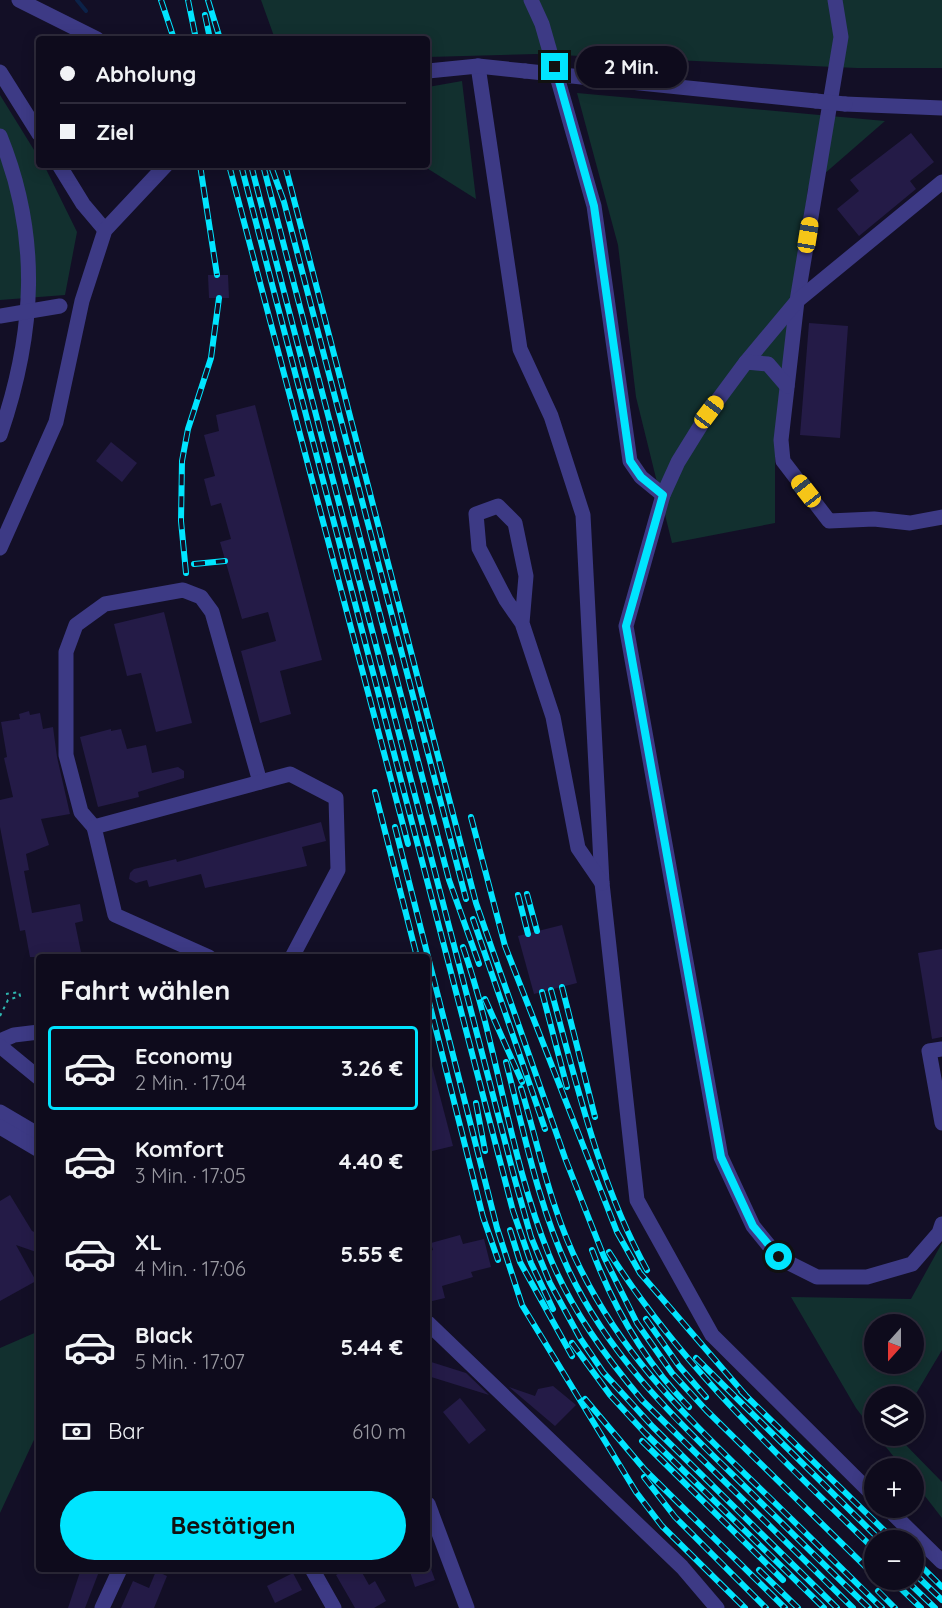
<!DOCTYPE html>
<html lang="de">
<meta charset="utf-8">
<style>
body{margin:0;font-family:Quicksand,sans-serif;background:#171425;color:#f1f3f6;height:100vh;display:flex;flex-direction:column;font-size:22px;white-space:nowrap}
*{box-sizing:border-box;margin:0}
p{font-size:20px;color:#9b9ba3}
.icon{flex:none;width:33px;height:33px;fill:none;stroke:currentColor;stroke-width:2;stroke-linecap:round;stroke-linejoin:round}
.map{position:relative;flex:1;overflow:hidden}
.sheet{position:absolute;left:36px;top:954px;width:394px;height:618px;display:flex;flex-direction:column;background:#0e0b1c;border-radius:6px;box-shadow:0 3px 15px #0003,0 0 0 2px #2e2b3b}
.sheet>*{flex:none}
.banner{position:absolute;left:36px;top:36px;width:394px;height:132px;border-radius:6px;box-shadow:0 3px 15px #0003,0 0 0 2px #2e2b3b;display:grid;align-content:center;height:132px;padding:0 24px;background:#0e0b1c}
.needle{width:39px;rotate:201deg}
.controls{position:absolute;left:864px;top:1314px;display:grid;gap:12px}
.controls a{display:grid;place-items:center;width:60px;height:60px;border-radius:50%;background:#0e0b1c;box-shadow:0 3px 15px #0003,0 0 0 2px #2e2b3b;font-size:30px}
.end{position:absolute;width:27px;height:27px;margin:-14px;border:8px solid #00e5ff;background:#111;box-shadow:0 0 0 3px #111}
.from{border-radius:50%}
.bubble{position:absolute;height:42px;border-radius:21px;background:#0e0b1c;box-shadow:0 3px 15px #0003,0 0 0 2px #2e2b3b;font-size:20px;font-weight:800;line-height:42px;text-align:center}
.car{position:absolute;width:18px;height:36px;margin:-18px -9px;border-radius:8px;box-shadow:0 0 4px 2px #0007;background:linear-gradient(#f5c518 24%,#345 0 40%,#f5c518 0 76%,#345 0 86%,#f5c518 0)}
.banner b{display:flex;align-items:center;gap:21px;height:57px;font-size:22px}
.banner b+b{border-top:2px solid #2e2b3b}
.banner i{width:15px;height:15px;background:#f1f3f6}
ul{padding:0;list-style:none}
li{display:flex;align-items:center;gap:18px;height:84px;margin:0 12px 9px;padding:0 12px;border:3px solid transparent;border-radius:6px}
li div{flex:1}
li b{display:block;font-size:22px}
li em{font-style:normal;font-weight:800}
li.selected{border-color:#00e5ff}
li>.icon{width:54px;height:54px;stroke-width:1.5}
h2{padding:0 24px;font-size:27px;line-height:72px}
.pay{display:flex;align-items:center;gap:15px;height:66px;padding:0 24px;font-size:22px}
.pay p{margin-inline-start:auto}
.action{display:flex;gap:12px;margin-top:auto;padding:12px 24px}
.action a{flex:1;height:69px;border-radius:36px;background:#00e5ff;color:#111;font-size:24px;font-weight:800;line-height:69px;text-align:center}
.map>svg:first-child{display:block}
.green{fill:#12302f;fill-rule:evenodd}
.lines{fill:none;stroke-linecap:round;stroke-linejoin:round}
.stream{stroke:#0c2248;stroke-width:4}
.building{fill:#241b47}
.path{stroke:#2fb8b0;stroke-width:2;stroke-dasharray:3 4.5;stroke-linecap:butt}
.minor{stroke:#3d3a85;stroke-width:15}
.rail-casing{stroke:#00e5ff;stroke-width:6}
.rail{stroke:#130f26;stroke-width:4;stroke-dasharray:11;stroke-linecap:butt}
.minor-bridge{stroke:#3d3a85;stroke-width:15}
.route{stroke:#00e5ff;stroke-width:8}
</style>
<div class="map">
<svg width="942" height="1608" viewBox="0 0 942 1608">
<rect width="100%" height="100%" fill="#130f26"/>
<g class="green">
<polygon points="261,0 942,0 942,68 857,68 536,54 428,57 428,39 275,39"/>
<polygon points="462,81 476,199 422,165 428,165 428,87"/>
<polygon points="577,93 885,121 808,188 775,446 775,523 672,543 636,397 618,245"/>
<polygon points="0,95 39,158 39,165 44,165 77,232 65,295 0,300"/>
<path d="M 942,1243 L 942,1350 L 914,1397 L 874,1396 L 874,1432 L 856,1408 L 791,1297 L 911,1299 ZM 914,1324 L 914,1364 L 874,1364 L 874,1324 Z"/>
<polygon points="39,1331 39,1429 0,1513 0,1348"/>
<polygon points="877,1436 897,1436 942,1482 942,1518 914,1482 914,1468 903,1468"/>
</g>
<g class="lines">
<polyline class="stream" points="77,0 86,11"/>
</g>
<g class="building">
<polygon points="911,133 934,162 910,181 916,189 859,236 837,209 859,191 850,180"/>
<polygon points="208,275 228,275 229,298 209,298"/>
<polygon points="809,323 848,326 840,438 800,435"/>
<polygon points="255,405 322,660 280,671 291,714 260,723 241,651 276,641 268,612 242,619 220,542 231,539 221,503 211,506 204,479 215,476 204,435 219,431 216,415"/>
<polygon points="111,442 137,463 122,482 96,461"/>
<polygon points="164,612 192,723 156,732 141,673 127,676 114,624"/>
<polygon points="29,711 30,715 40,713 43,729 53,727 57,757 70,814 41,819 49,845 26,854 29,870 24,871 32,913 80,904 83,921 75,923 82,957 30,957 25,930 20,931 0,827 0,800 13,797 4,758 7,757 1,722 20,719 19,714"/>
<polygon points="111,729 111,731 121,729 127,749 146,745 152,773 178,767 184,771 184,778 138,792 139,797 98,807 80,737"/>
<polygon points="321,822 326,841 302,847 307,866 205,888 201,874 149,887 147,880 136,883 129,879 130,873 134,869 176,859 177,862"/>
<polygon points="562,925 577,983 534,994 518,936"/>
<polygon points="942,949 942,1037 932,1039 918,953"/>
<polygon points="428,1062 431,1062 453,1146 428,1152"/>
<polygon points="10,1195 32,1231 39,1234 39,1253 16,1245 36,1281 0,1301 0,1201"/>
<polygon points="460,1235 463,1244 484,1239 491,1267 471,1272 473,1277 442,1286 445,1298 428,1302 428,1252 433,1250 431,1243"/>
<polygon points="428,1361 466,1373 489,1395 428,1376"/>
<polygon points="553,1386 576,1405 555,1426 509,1387 535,1396 538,1389"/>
<polygon points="460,1398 486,1430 469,1444 443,1412"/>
<polygon points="81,1569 100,1569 85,1608 68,1608"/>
<polygon points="346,1569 360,1569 369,1585 375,1581 386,1601 374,1608 355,1608 336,1575"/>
<polygon points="409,1569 431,1569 435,1580 415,1587"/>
<polygon points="156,1571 167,1576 154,1608 121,1608 133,1581 149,1588"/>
<polygon points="293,1573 302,1590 275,1603 267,1586"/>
</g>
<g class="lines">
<polyline class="path" points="0,1016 8,1000 20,996 19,992 6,994"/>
<g class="minor">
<polyline points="19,0 97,39"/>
<polyline points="531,0 542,24 594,206 630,461 641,477 663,495"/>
<polyline points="835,0 841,37 797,301 781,440 783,461 829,521 874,519 910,523 942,517"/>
<polyline points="478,66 520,349 551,416 583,515 602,883 637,1200 712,1335 874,1496"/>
<polyline points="428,71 478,66 525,71"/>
<polyline points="0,72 39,134"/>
<polyline points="591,78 816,101"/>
<polyline points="845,104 942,108"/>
<path d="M 0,136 C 41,237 35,333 0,435"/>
<polyline points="59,165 83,204 105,230"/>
<polyline points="746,362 797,301 942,182"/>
<polyline points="787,386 768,364 746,362 709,412 678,462 663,495 626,626 721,1157 753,1226 779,1258 817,1277 867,1277 912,1264 939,1233 942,1224"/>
<polyline points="0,548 56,422 82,301 105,230 166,165"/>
<polyline points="522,623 526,576 515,523 498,506 476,514 479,548 506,600 522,623 553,717 578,848 602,883"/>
<polyline points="94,827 81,812 66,755 66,652 76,625 105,604 183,590 201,597 212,612 260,782"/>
<polyline points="209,957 115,915 94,827 290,774 336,798 338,870 292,957"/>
<polyline points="0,1041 14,1035 39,1032"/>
<polyline points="0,1046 39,1078"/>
<polyline points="942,1049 929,1051 942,1123"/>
<polyline points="0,1112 39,1135"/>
<polyline points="0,1127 39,1150"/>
<polyline points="428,1323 682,1567 717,1608"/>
<polyline points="428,1504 467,1608"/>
<polyline points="887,1508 942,1562"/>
<polyline points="312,1569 334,1608"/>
<polyline points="102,1608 120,1569"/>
</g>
<defs>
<g id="rail">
<polyline points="161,0 174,39"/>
<polyline points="188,0 196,39"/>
<polyline points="208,0 220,39"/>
<polyline points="205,15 210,39"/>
<polyline points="200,165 217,275"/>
<polyline points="229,165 408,844"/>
<polyline points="241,165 513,1211 531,1263 553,1309"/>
<polyline points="251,165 515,1180 531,1237 550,1283 580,1338 603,1372 653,1427 837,1608"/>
<polyline points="263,165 449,880 479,964"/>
<polyline points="285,165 476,903 565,1158 604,1257 637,1323 672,1373 706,1410 874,1575"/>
<polyline points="272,169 284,202 466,899"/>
<polyline points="194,564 225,561"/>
<polyline points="186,573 181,521 182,461 188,429 211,358 219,298"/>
<polyline points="375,792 417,957"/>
<polyline points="471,817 505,946 617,1232 640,1273 747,1397"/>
<polyline points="395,827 497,1228 522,1305 636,1492 662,1526 745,1608"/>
<polyline points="527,894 537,931"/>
<polyline points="518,895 528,934"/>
<polyline points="473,919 545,1129"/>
<path d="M 463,947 C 498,1048 509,1156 549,1255 C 571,1309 605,1356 642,1400 L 853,1608"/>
<polyline points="562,987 595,1117"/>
<path d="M 551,990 C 577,1085 599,1183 647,1270"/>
<polyline points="542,992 567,1087"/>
<polyline points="428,998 483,1217 498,1260"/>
<polyline points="485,999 522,1082"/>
<path d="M 506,1062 C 524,1132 538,1205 569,1271 C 607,1352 669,1413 733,1475 C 778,1519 823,1564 869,1608"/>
<path d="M 521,1088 C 539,1148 551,1211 580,1268 C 623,1355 678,1408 746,1475 C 792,1519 837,1564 882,1608"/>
<polyline points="476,1103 485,1151"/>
<polyline points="510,1230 520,1262 572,1356"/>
<path d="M 592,1250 C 614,1309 645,1362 689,1407"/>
<path d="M 609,1252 C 681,1366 779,1456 874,1549"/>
<polyline points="646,1319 679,1366 706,1397"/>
<polyline points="572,1343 610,1395 645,1433 824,1608"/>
<polyline points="696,1358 880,1540"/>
<polyline points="741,1391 894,1540"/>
<polyline points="585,1399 645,1470 785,1608"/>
<polyline points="642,1441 783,1580"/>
<polyline points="644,1477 675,1517 766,1608"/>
<polyline points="914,1559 942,1587"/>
<polyline points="759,1570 798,1608"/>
<polyline points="914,1573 942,1600"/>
<polyline points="892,1580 921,1608"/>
<polyline points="906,1580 935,1608"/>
<polyline points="878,1591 895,1608"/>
</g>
</defs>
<use href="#rail" class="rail-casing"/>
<use href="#rail" class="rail"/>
<g class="minor-bridge">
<polyline points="525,71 591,78"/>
<polyline points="816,101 845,104"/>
<polyline points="0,316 60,306"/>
</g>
</g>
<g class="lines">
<polyline class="route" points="555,67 594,206 630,461 641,477 663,495 626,626 721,1157 753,1226 779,1257"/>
</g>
</svg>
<div class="controls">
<a><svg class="needle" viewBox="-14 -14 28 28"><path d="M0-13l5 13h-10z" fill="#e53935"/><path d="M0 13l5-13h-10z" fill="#9b9ba3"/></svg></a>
<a><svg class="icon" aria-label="layers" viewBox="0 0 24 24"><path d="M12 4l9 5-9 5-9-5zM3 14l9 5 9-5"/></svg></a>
<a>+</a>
<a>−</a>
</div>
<i class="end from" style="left:779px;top:1257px"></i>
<i class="end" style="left:555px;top:67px"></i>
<div class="bubble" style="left:576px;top:46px;width:111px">2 Min.</div>
<i class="car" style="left:808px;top:235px;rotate:9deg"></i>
<i class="car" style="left:709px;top:412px;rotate:37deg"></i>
<i class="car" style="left:806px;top:491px;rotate:322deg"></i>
<div class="banner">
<b><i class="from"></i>Abholung</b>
<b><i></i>Ziel</b>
</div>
<section class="sheet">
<h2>Fahrt wählen</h2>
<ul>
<li class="selected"><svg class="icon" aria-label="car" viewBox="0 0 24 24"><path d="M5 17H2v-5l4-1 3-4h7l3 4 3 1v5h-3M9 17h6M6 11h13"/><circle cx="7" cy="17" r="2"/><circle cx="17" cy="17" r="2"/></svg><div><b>Economy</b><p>2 Min. · 17:04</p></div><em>3.26 €</em></li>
<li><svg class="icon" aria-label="car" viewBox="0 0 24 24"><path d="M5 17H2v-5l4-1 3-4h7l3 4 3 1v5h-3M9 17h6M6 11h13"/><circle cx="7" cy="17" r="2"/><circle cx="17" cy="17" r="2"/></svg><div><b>Komfort</b><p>3 Min. · 17:05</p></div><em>4.40 €</em></li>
<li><svg class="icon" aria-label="car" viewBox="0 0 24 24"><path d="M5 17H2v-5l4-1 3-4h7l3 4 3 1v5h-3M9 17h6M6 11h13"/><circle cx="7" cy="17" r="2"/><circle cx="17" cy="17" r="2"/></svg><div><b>XL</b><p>4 Min. · 17:06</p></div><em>5.55 €</em></li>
<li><svg class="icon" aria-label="car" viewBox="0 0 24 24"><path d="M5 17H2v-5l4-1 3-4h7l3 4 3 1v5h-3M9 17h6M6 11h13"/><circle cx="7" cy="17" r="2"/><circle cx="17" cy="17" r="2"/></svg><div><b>Black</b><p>5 Min. · 17:07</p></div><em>5.44 €</em></li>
</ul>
<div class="pay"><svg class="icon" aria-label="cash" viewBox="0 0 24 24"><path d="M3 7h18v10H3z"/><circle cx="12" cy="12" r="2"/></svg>Bar<p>610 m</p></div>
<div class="action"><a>Bestätigen</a></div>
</section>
</div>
